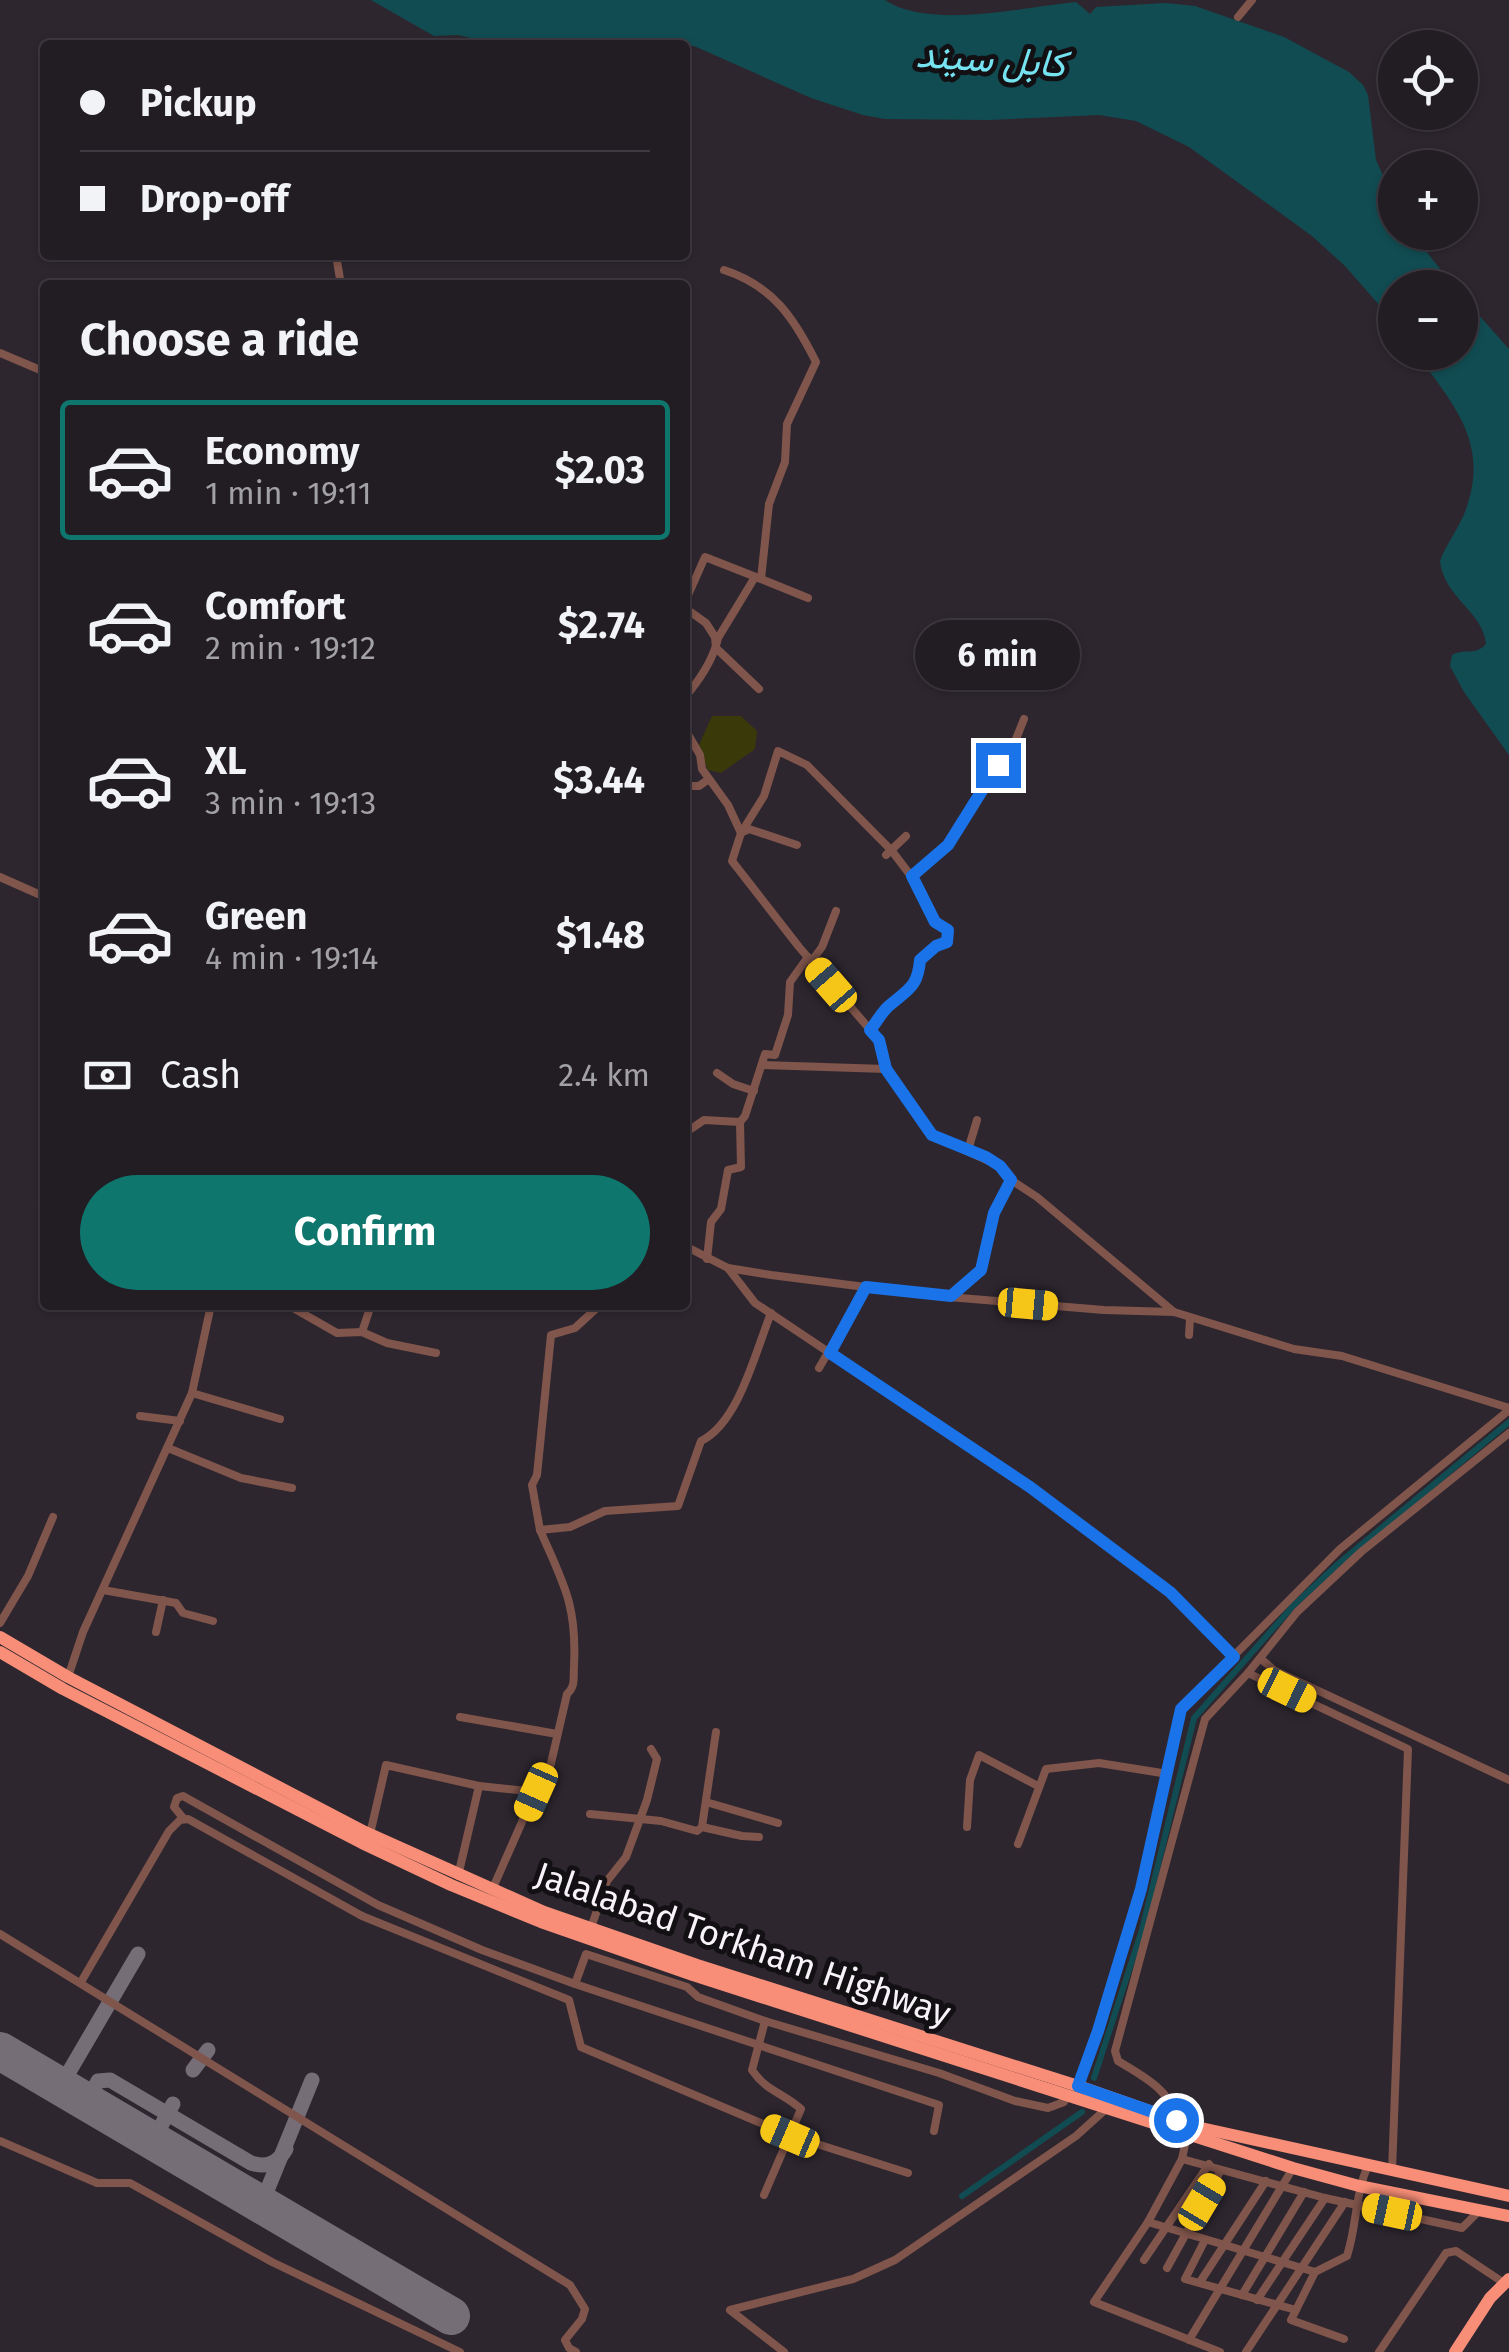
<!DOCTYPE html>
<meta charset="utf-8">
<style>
body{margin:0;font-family:"Fira Sans",Vazirmatn,sans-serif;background:#2e2930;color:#f1f3f6;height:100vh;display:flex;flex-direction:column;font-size:38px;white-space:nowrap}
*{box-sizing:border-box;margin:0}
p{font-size:32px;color:#a2a1a6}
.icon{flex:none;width:55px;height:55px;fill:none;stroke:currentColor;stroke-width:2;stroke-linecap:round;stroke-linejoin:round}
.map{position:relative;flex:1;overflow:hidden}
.side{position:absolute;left:40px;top:280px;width:650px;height:1030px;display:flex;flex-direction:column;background:#221c23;border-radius:10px;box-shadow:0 2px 8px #0004,0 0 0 2px #3f3a41}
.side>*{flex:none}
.guide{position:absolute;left:40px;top:40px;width:650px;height:220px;border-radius:10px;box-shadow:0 2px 8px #0004,0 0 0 2px #3f3a41;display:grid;align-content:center;height:220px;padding:0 40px;background:#221c23}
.fabs{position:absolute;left:1378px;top:30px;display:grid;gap:20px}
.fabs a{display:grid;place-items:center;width:100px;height:100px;border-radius:50%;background:#221c23;box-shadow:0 2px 8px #0004,0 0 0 2px #3f3a41;font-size:50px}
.end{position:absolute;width:45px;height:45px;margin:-22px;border:12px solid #1a73e8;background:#fff;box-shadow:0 0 0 5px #fff}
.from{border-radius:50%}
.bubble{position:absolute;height:70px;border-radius:35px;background:#221c23;box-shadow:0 2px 8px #0004,0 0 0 2px #3f3a41;font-size:32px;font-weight:700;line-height:70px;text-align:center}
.car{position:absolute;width:30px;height:60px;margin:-30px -15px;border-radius:12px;box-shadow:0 0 8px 2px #0007;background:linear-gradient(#f5c518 24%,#345 0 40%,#f5c518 0 76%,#345 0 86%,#f5c518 0)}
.guide b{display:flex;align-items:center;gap:35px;height:95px;font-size:38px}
.guide b+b{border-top:2px solid #3f3a41}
.guide i{width:25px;height:25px;background:#f1f3f6}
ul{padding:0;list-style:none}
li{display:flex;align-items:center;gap:30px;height:140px;margin:0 20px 15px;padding:0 20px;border:5px solid transparent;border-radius:10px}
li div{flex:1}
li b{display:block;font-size:38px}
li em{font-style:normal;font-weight:700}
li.on{border-color:#0f766e}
li>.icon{width:90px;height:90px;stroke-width:1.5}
h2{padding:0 40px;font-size:45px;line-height:120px}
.pay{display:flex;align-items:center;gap:25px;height:110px;padding:0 40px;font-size:38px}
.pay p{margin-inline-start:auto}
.cta{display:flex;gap:20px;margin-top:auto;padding:20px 40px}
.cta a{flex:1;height:115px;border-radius:60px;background:#0f766e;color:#fff;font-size:40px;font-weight:700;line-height:115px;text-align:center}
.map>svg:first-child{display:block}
.green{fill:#393909}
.water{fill:#114c52}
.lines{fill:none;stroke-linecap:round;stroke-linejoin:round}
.canal{stroke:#114c52;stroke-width:6}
.taxiway{stroke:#756e76;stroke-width:15}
.runway{stroke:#756e76;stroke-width:38}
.minor{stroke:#80554b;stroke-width:8}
.highway{stroke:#f88e77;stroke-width:12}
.route{stroke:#1a73e8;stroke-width:12}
.labels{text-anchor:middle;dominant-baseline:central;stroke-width:10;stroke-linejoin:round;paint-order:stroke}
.street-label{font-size:35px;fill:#f8f3f9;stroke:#131014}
.water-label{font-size:38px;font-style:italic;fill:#75e4f0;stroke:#131014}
</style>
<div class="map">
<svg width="1509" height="2352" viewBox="0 0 1509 2352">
<rect width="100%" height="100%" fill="#2d262f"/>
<polygon class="green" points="712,716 741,716 757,731 755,749 721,773 708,770 698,747"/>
<g class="water">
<path d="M 371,0 L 885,0 C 929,30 1023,7 1076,2 L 1090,14 L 1096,7 L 1166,3 L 1195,6 L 1284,37 L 1349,72 L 1363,85 L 1368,95 L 1376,160 L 1395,202 L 1395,232 L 1412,233 L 1454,287 L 1395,288 L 1395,323 L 1345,266 L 1312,236 L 1189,147 L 1136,121 L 1099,115 L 990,120 L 885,119 L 863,115 L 811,98 L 694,46 L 500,45 L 458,35 L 434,36 Z"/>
<path d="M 1460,294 L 1509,349 L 1509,755 L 1464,692 L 1450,666 L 1452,655 C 1464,648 1476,656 1486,644 C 1483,611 1444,598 1440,561 C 1447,542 1461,526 1467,506 C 1489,441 1452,403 1416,353 L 1460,352 Z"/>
</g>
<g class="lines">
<g class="canal">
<polyline points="1094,2078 1142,1930 1194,1718 1293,1606 1338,1564 1509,1422"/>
<polyline points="962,2196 1082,2112"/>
</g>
<g class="taxiway">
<polyline points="193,2070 208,2050"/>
<polyline points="48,2079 59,2082 66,2077 138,1954"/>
<path d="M 87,2101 L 98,2081 L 110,2080 L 251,2163 C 267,2168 278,2163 286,2149"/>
<polyline points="146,2137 156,2135 173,2104"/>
<polyline points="255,2201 264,2198 312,2080"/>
</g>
<polyline class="runway" points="0,2051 451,2316"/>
<g class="minor">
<polyline points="1238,17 1252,0"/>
<polyline points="336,255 341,285"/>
<polyline points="0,353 45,372"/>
<polyline points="761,579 808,598"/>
<path d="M 685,602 L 705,557 L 761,579 L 769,504 L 785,462 L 787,424 L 816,362 C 794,318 773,286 724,270"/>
<polyline points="685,608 706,623 715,637 716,648 759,689"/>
<path d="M 685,691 L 690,691 C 702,676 714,657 718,638 L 755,577"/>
<polyline points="685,729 700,755 702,769 728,805 741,833 732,861 799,947 879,1040 886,1069 932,1135 1000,1166 1011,1180 1037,1197 1174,1312"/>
<polyline points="685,786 699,786 709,779"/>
<path d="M 741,833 L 764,796 L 778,751 L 807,765 L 892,851 L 917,884 L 935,922 L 949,930 L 947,942 L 935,947 L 921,960 C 917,990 911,987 890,1005 C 882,1011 877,1022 870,1030"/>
<polyline points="741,833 749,829 797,845"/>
<polyline points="886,855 906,836"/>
<polyline points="912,876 949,845 1016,739 1024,719"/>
<polyline points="0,877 45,897"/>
<polyline points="811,962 822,947 836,911"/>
<polyline points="43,986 45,984"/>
<polyline points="762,1065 886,1069"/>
<polyline points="717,1073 733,1084 754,1091"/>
<polyline points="685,1133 704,1120 740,1122"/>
<polyline points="968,1150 977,1120"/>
<polyline points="42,1201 45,1203"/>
<polyline points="685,1246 728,1268 771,1275 936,1296 1104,1310 1174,1312 1294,1349 1342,1356 1509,1408"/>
<polyline points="707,1259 711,1222 721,1209 728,1170 741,1167 740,1122 745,1116 765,1054 775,1055 788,1015 790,982 808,957"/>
<polyline points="728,1268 755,1303 1030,1487 1169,1592 1234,1657"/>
<polyline points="951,1297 981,1270 994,1213 1011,1180"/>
<polyline points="288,1305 337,1333 362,1332 387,1343 436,1353"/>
<polyline points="362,1332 371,1305"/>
<polyline points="1189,1335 1190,1319"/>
<polyline points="819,1368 866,1287"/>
<polyline points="192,1393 280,1419"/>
<polyline points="140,1416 180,1421"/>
<polyline points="168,1448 241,1478 292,1488"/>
<polyline points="540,1530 532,1485 537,1475 551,1335 575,1328 600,1305"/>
<polyline points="103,1590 176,1603 183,1613 213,1621"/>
<polyline points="0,1623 28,1576 53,1517"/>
<polyline points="156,1632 163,1600"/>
<polyline points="1261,1659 1274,1670 1509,1780"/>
<polyline points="1248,1673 1297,1612 1361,1552 1509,1433"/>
<polyline points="68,1677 83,1632 192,1393 211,1305"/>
<polyline points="460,1717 557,1734"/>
<polyline points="706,1802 778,1823"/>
<polyline points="590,1814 661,1821 697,1831 702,1827 742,1836 759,1837"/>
<polyline points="184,1819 174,1807 177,1798 183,1796 378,1905 482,1950 575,1984 586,1954 687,1987 698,1997 765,2021"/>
<polyline points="702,1827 716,1732"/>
<polyline points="967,1827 970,1780 979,1755 1038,1786"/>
<polyline points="370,1834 386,1765 479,1786 536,1792"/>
<polyline points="1018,1844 1046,1769 1099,1763 1168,1774"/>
<polyline points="458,1876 479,1786"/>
<path d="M 492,1890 L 537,1788 L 546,1785 L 567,1694 C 576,1686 573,1678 574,1666 C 577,1605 564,1585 540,1530 L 570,1527 L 605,1511 L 678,1506 L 701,1441 C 739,1422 755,1353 771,1313"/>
<polyline points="591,1928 607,1881 626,1857 647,1800 657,1759 651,1749"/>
<polyline points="0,1934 570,2285 585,2309 582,2319 565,2340 569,2348 576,2352"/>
<polyline points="81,1982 169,1831 180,1820 188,1819 362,1916 569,2000 581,2047 789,2135 908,2173"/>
<polyline points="575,1984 939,2105 934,2131"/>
<polyline points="1078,2086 1098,2031 1141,1889 1181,1709 1340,1549 1509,1410"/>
<path d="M 1176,2120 C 1173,2091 1141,2075 1118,2061 L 1115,2051 L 1205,1719 L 1248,1673 L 1408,1749 L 1392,2171"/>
<polyline points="1187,2135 1182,2159 1148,2222 1094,2302 1220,2352"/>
<polyline points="0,2141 97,2183 130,2183 272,2262 460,2352"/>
<polyline points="1182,2159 1325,2198 1462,2228 1479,2211"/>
<path d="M 764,2195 L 801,2109 C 782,2092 767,2092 752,2070 L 765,2021 L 939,2073 L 1015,2101 L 1048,2108 L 1064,2102 L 1066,2096"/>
<path d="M 1148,2222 L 1315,2272 L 1347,2256 C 1357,2225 1355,2195 1368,2165"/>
<polyline points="1205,2240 1185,2279 1296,2310"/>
<polyline points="1144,2260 1209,2164"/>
<polyline points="1167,2268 1221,2170"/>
<polyline points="1315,2272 1291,2320 1344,2339"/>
<polyline points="1200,2282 1266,2181"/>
<polyline points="1242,2295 1304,2192"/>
<polyline points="1257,2300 1325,2198"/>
<polyline points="1189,2340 1293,2168"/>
<polyline points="784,2352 730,2310 853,2279 895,2260 1076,2136 1106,2109"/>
<polyline points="1246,2352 1345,2202"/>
<polyline points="1379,2352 1446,2253 1456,2251 1504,2283"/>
</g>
<g class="highway">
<polyline points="0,1637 68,1677 365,1832 544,1912 697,1965 1078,2086 1192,2126 1509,2196"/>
<polyline points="0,1652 63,1689 362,1843 451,1885 541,1922 693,1975 1293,2168 1359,2186 1509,2216"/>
<polyline points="1455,2352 1490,2298 1509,2279"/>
</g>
</g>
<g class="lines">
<path class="route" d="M 998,765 L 948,845 L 912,876 L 935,922 L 948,930 L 947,942 L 936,946 L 920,960 C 918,986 909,989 890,1005 C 882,1011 877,1022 870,1030 L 879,1040 L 886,1069 L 932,1135 L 986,1157 L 1000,1166 L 1011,1180 L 994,1213 L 981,1270 L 951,1296 L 866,1287 L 830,1353 L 1030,1487 L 1170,1592 L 1234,1657 L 1181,1709 L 1141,1889 L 1098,2031 L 1078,2086 L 1176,2120"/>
</g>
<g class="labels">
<g class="street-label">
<text transform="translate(743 1944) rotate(19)">Jalalabad Torkham Highway</text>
</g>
<g class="water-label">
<text transform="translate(991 59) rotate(4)">کابل سيند</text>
</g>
</g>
</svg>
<div class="fabs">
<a><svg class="icon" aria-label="locate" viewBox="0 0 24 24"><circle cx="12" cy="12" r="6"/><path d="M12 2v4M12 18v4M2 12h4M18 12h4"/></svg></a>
<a>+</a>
<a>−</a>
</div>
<i class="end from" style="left:1176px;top:2120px"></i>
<i class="end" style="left:998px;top:765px"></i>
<div class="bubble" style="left:915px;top:620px;width:165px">6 min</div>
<i class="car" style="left:831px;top:985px;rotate:319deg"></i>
<i class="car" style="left:1028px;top:1304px;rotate:95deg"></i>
<i class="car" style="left:1287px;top:1690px;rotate:116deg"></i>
<i class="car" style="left:536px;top:1792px;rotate:204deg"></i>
<i class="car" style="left:790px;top:2136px;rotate:293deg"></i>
<i class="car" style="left:1202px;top:2202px;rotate:31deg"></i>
<i class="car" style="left:1392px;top:2212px;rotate:282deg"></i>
<div class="guide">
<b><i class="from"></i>Pickup</b>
<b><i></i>Drop-off</b>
</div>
<section class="side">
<h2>Choose a ride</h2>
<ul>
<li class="on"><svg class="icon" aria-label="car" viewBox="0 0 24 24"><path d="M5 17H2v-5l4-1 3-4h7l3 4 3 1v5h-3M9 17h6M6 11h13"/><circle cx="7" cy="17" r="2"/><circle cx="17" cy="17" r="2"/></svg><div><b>Economy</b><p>1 min · 19:11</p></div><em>$2.03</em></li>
<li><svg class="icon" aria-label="car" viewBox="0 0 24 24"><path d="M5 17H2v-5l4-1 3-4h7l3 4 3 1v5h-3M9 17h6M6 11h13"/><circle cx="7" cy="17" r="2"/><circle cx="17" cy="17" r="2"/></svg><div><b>Comfort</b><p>2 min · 19:12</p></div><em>$2.74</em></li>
<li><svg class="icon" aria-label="car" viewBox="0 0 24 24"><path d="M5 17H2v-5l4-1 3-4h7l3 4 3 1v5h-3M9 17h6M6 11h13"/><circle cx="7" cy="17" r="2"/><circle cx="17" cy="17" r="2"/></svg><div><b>XL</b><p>3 min · 19:13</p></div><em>$3.44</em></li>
<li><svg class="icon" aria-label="car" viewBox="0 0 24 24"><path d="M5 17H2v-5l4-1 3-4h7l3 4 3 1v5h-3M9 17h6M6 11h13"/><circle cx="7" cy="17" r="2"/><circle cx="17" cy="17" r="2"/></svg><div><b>Green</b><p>4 min · 19:14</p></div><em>$1.48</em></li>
</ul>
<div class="pay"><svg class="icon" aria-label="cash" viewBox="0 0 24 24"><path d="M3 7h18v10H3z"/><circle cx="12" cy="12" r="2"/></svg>Cash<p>2.4 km</p></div>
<div class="cta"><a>Confirm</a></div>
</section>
</div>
